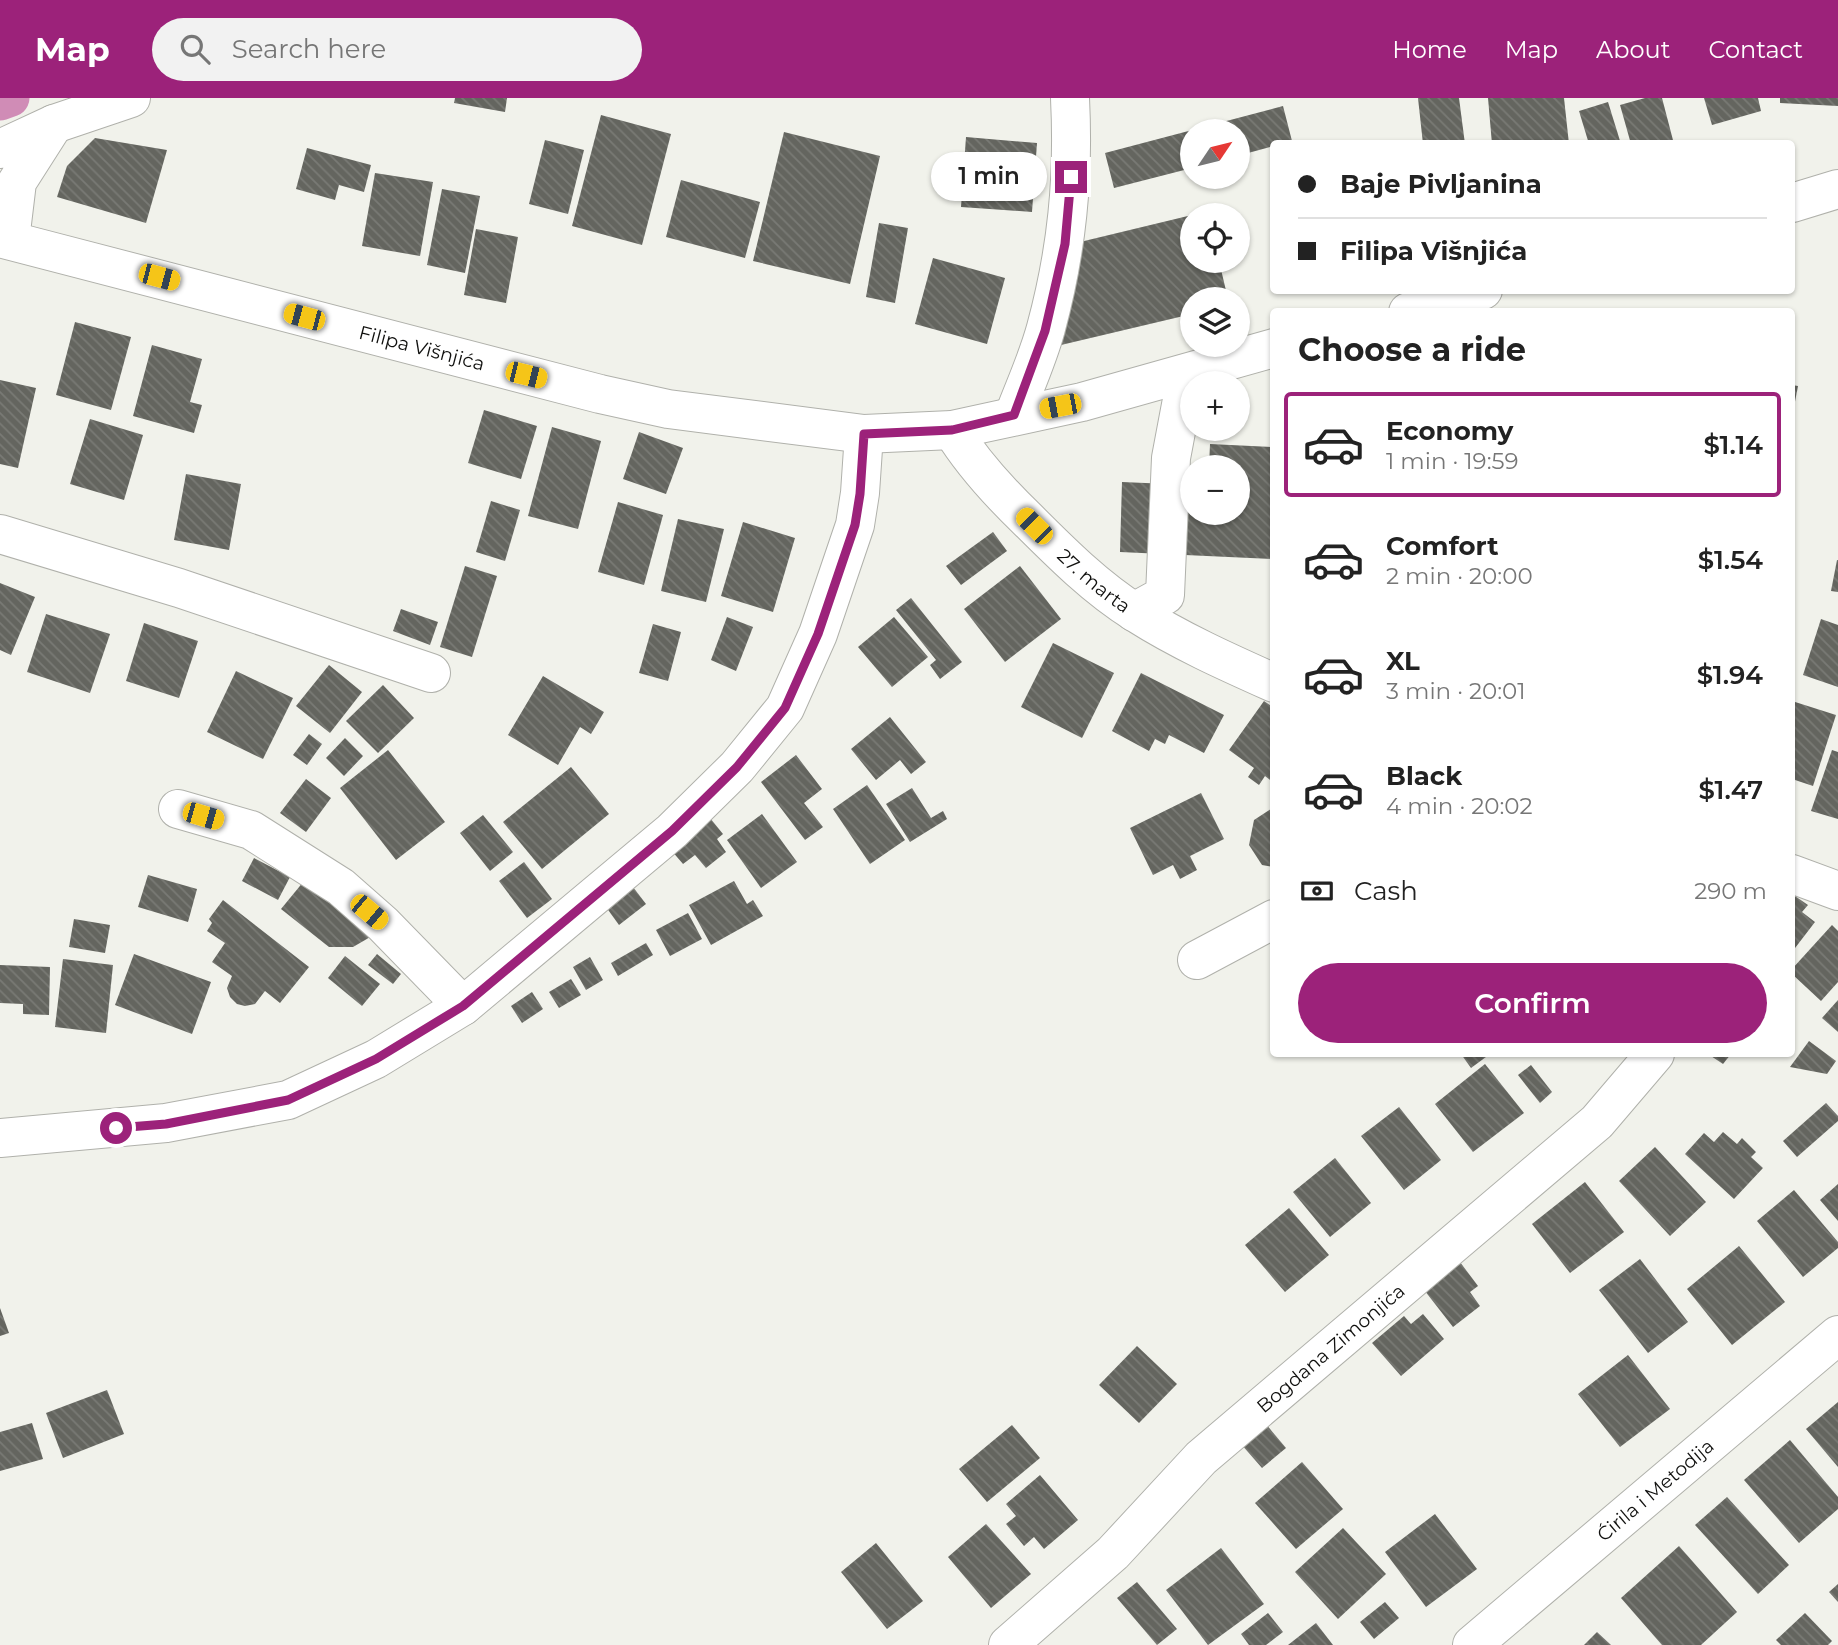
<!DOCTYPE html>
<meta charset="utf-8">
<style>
body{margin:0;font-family:Montserrat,sans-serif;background:#f2f2f2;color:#222;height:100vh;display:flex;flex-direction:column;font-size:26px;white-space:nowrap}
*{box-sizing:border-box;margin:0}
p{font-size:23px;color:#767676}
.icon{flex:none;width:38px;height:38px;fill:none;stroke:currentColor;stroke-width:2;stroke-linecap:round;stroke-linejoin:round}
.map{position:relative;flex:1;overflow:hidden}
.sheet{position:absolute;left:1270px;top:210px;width:525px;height:749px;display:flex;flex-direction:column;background:#fff;border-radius:7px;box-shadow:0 2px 5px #0004}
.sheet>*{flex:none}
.banner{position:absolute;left:1270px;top:42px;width:525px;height:154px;border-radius:7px;box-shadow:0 2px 5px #0004;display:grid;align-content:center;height:154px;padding:0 28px;background:#fff}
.needle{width:46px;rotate:55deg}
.buttons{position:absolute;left:1180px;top:21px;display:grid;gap:14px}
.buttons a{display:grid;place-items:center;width:70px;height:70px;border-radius:50%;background:#fff;box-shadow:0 2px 5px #0004;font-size:35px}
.end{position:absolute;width:32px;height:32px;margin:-16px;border:9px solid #9c227a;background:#fff;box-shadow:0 0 0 4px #fff}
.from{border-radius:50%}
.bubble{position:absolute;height:49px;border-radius:24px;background:#fff;box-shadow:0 2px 5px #0004;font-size:23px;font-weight:600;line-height:49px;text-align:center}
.car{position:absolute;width:21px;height:42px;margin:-21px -10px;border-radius:9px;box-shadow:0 0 5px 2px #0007;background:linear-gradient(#f5c518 24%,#345 0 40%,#f5c518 0 76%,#345 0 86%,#f5c518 0)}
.banner b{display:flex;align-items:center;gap:24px;height:66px;font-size:26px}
.banner b+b{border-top:2px solid #e0e0e0}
.banner i{width:18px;height:18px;background:#222}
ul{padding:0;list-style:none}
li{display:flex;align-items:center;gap:21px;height:105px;margin:0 14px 10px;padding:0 14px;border:4px solid transparent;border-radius:7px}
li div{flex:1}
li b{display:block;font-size:26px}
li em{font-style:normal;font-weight:600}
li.on{border-color:#9c227a}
li>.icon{width:63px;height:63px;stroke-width:1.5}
h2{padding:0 28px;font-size:32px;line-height:84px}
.pay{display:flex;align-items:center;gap:18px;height:77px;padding:0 28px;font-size:26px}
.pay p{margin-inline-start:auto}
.action{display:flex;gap:14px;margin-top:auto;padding:14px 28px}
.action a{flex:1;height:80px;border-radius:42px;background:#9c227a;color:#fff;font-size:28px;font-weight:600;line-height:80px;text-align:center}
header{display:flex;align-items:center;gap:42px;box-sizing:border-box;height:98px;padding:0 35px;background:#9c227a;color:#fff}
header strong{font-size:33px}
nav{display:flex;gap:38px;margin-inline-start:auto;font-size:24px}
.search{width:490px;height:63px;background:#f2f2f2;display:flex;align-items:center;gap:18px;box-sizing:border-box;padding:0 24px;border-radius:38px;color:#767676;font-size:26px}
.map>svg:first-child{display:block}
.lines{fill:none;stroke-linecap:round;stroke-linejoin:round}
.canal{stroke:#d08cb6;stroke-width:37}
.building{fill:url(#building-back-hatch)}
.minor-casing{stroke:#b0b1ab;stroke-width:40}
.major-casing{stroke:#b0b1ab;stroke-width:40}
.minor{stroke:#fff;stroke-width:38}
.major{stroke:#fff;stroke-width:38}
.route{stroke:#9c227a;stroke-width:9}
.labels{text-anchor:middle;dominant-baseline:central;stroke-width:6;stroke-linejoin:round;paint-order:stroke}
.street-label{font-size:19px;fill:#10100e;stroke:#f1f2eb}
</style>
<header>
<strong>Map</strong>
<div class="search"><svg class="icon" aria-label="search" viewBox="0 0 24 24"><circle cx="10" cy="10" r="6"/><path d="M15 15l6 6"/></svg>Search here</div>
<nav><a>Home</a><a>Map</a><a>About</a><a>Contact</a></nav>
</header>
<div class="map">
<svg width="1838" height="1547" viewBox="0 0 1838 1547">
<defs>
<pattern id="building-back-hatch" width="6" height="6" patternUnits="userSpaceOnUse" patternTransform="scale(1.75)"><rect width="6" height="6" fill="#64655f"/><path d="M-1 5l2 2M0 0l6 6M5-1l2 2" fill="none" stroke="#797a75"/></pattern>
</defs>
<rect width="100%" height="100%" fill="#f1f2eb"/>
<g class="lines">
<polyline class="canal" points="0,4 11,0"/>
</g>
<g class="building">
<polygon points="455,0 507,0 505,14 454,5"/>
<polygon points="1418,0 1459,0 1465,46 1423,46"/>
<polygon points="1488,0 1564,0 1569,46 1492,46"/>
<polygon points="1645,0 1662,0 1674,46 1631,46 1620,7"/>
<polygon points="1704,0 1758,0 1761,13 1712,27"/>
<polygon points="1780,0 1838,0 1838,8 1780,5"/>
<polygon points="1608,4 1621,46 1589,46 1579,13"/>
<polygon points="1283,8 1292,43 1274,46 1274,48 1237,58 1237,33 1192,33 1192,70 1114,90 1105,55"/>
<polygon points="601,17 671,36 642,147 572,128"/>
<polygon points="784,34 880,58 850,186 753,163"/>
<polygon points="966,39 1037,45 1032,114 961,109"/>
<polygon points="95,40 167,52 146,125 57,99 67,68"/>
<polygon points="545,42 584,52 568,116 529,106"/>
<polygon points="307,50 371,67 364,94 339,87 335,102 296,91"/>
<polygon points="375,75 433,84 420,158 362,148"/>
<polygon points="681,82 760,104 745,160 666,139"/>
<polygon points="442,91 480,98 465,175 427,167"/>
<polygon points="1192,117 1192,163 1219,163 1228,201 1192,201 1192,216 1061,247 1080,144"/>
<polygon points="879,125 908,130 895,205 866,199"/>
<polygon points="476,131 518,139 506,205 464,197"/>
<polygon points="933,160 1005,180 987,246 915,226"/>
<polygon points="75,224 131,239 111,312 56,297"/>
<polygon points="152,247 202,261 190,304 202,307 194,335 133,318"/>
<polygon points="0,282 36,290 18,370 0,366"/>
<polygon points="1792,287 1798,288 1793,314 1792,314"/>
<polygon points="484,312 537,328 521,381 468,365"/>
<polygon points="90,321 143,337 124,402 70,386"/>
<polygon points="552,329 601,343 578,431 528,418"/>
<polygon points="639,334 683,350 666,396 623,381"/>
<polygon points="1210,346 1274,349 1274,461 1120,454 1122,384 1192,387 1192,415 1237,415 1237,369 1209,369"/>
<polygon points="186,376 241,386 229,452 174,442"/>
<polygon points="491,403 520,412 505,463 476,454"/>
<polygon points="618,404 663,417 644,487 598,474"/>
<polygon points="678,421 724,431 706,504 661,493"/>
<polygon points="743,424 795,440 773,514 721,498"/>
<polygon points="993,434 1007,453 961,487 946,468"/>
<polygon points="1837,462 1838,462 1838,494 1831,493"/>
<polygon points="465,468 497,478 472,559 440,549"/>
<polygon points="1020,468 1061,521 1005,564 964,511"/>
<polygon points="0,485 35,499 11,557 0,552"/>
<polygon points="911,500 962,564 940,581 930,567 936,562 896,512"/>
<polygon points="401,511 438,524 430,547 393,533"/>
<polygon points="46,516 110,536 90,595 27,574"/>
<polygon points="727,519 753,529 736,573 711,562"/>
<polygon points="894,519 928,559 892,589 858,549"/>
<polygon points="1821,521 1838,527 1838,589 1803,577"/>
<polygon points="144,525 198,543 179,600 126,583"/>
<polygon points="653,526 681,534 668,583 639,575"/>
<polygon points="1053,545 1114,575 1082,640 1021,609"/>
<polygon points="329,567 362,594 330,635 296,608"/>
<polygon points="236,573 293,600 263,661 207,634"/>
<polygon points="1141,575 1224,617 1204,655 1169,637 1165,646 1155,641 1149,653 1112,633"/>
<polygon points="543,578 604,614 591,636 580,629 558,667 508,637"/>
<polygon points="383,587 414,620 378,655 346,623"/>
<polygon points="1264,603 1274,610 1274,685 1265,678 1259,687 1248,679 1254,670 1229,652"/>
<polygon points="1792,603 1836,617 1813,688 1792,681"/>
<polygon points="890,619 926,664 911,676 900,662 876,682 851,651"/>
<polygon points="309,636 322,646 307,667 293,657"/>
<polygon points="345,640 363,658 344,678 326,660"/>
<polygon points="388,652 445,724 396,762 340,690"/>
<polygon points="1832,652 1838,654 1838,721 1811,713"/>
<polygon points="796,657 822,691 804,705 823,729 805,742 761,684"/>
<polygon points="571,669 609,716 542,771 503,724"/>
<polygon points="306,681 331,700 306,734 280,715"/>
<polygon points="867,687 905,742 870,766 833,711"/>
<polygon points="912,690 931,720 943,713 947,721 910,744 886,706"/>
<polygon points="1201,695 1224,741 1190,758 1197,772 1180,781 1173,767 1153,777 1130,730"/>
<polygon points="1274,709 1274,769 1262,767 1249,747 1254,722"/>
<polygon points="762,716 797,764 761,790 727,742"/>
<polygon points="483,717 513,754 490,773 460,735"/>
<polygon points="710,720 723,736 717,741 726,754 706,770 695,757 683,766 671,752"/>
<polygon points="254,760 290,779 278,802 242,783"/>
<polygon points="524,764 552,801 527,820 499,783"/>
<polygon points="148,777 197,791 188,824 138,809"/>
<polygon points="304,783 372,838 353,849 329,849 281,811"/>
<polygon points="734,783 747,806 753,802 763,818 711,847 689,807"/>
<polygon points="633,789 646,806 619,827 606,809"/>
<polygon points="1792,796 1808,807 1802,814 1815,824 1792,854"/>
<polygon points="223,802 309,869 280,905 265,893 255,906 245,908 237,906 230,899 227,890 232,878 212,864 225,845 207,833 212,825 209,821"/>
<polygon points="688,815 702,841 670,858 656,832"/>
<polygon points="74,821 110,827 105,855 69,849"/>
<polygon points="1832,827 1838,833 1838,884 1821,903 1792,876 1792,871"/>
<polygon points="646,845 653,857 618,878 611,865"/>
<polygon points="134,856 211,884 192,936 115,907"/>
<polygon points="377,856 401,876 393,886 368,867"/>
<polygon points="345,858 380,886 362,908 328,880"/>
<polygon points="590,859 603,882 586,892 573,869"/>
<polygon points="63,861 113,867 106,935 55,929"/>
<polygon points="0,867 50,869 49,917 23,916 23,906 0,905"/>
<polygon points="571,881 581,897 559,910 549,894"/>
<polygon points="532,894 543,911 522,925 511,908"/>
<polygon points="1838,902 1838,934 1822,920"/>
<polygon points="1809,943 1836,963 1827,976 1790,969"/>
<polygon points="1461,956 1490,956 1471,970"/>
<polygon points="1708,956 1731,956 1723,966"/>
<polygon points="1485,966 1524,1015 1473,1054 1435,1006"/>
<polygon points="1531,967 1552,994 1540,1005 1518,977"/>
<polygon points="1826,1005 1838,1018 1838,1023 1797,1059 1783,1043"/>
<polygon points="1399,1009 1441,1062 1404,1092 1361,1038"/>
<polygon points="1723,1034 1737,1046 1742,1040 1756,1054 1751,1059 1763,1070 1734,1101 1685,1056 1704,1035 1714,1044"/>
<polygon points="1655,1049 1706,1104 1670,1138 1619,1083"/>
<polygon points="1335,1060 1371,1105 1330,1139 1293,1094"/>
<polygon points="1585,1084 1624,1134 1570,1175 1532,1126"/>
<polygon points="1838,1086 1838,1123 1820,1102"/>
<polygon points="1794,1092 1838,1144 1838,1150 1803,1179 1757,1123"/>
<polygon points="1289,1110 1329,1157 1285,1194 1245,1147"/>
<polygon points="1739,1148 1785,1204 1732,1247 1687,1191"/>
<polygon points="1457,1160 1478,1188 1470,1194 1480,1208 1453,1229 1421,1188"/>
<polygon points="1640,1161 1688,1224 1648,1255 1599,1192"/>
<polygon points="0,1210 9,1235 0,1238"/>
<polygon points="1423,1216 1444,1241 1401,1278 1372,1245 1404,1218 1411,1226"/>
<polygon points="1137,1248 1177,1286 1139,1325 1099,1287"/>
<polygon points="1628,1257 1670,1311 1620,1349 1578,1296"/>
<polygon points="107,1292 124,1336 63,1360 46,1315"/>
<polygon points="1838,1304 1838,1369 1806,1331"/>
<polygon points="32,1325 43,1361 0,1373 0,1334"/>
<polygon points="1265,1325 1286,1350 1262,1370 1241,1346"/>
<polygon points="1012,1327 1040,1360 987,1404 959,1371"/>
<polygon points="1790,1342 1838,1399 1838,1411 1799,1445 1744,1382"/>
<polygon points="1302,1364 1343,1411 1296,1451 1255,1405"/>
<polygon points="1040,1377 1078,1422 1044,1451 1034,1439 1024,1448 1006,1426 1016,1418 1006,1406"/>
<polygon points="1727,1399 1789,1467 1758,1496 1695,1427"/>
<polygon points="1435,1416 1477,1471 1426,1509 1385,1454"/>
<polygon points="986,1426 1031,1476 991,1510 948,1459"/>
<polygon points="1343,1430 1386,1476 1338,1521 1295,1474"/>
<polygon points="876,1445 923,1503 887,1531 841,1474"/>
<polygon points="1679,1448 1737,1514 1701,1547 1662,1547 1621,1500"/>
<polygon points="1221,1450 1264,1506 1208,1547 1166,1492"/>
<polygon points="1137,1484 1177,1531 1157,1547 1117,1500"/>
<polygon points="1838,1486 1838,1504 1829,1494"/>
<polygon points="1385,1504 1399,1520 1374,1541 1360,1524"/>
<polygon points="1268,1515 1283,1534 1266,1547 1249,1547 1241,1536"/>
<polygon points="1805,1515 1832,1543 1828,1547 1781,1547 1776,1542"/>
<polygon points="1316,1525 1333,1547 1288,1547"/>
<polygon points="1597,1534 1611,1547 1584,1547"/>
</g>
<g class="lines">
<defs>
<g id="minor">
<polyline points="54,26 131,0"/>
<polyline points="0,51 54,26 17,84 10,142"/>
<path d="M 1014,317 C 1025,288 1038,260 1046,230 C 1067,152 1074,81 1070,0"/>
<path id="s1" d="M 952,332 C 973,366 999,394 1027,421 C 1061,455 1096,490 1136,515 C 1180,543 1227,564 1274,585"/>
<polyline points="0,436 179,490 431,575"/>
<polyline points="1134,514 1165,497 1171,360 1187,275"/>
<polyline points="178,711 251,732 341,789 383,826 463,908"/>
<polyline points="1792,776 1838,793"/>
<polyline points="1197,862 1274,821"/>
<polyline points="0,1040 166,1025 288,1002 376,961 463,908 672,733 737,669 785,610 818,536 855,427 860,395 864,336"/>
<path id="s2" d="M 1008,1547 L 1113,1455 L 1201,1360 L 1597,1024 L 1655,956"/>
<path id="s3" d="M 1472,1547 L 1838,1237"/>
</g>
<g id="major">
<polyline points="1792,105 1838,91"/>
<path id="s4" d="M 0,140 L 600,296 L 668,311 L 864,336 L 952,332 L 1082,304 L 1274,250"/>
<polyline points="1408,214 1483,192"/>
</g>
</defs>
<use href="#minor" class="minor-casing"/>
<use href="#major" class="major-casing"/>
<use href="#minor" class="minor"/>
<use href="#major" class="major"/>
</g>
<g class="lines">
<polyline class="route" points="116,1030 166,1026 288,1002 376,961 463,908 672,733 737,669 785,610 818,536 855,427 860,396 864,336 952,332 1014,317 1045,233 1065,146 1071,79"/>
</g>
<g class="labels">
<g class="street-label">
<text stroke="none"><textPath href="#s4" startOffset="436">Filipa Višnjića</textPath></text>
<text stroke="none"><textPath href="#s1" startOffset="208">27. marta</textPath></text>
<text stroke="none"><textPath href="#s2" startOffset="439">Bogdana Zimonjića</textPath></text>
<text stroke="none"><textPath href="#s3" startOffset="240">Ćirila i Metodija</textPath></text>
</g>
</g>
</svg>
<div class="buttons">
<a><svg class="needle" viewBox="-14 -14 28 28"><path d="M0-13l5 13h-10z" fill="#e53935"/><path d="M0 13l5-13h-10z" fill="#767676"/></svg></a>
<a><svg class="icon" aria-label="locate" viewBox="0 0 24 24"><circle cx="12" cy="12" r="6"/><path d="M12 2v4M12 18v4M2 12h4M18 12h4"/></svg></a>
<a><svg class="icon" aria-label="layers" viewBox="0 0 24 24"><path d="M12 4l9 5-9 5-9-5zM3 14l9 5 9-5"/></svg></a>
<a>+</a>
<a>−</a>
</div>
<i class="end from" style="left:116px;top:1030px"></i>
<i class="end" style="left:1071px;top:79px"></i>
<div class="bubble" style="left:931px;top:54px;width:116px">1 min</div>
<i class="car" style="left:159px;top:179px;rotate:105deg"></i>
<i class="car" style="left:304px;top:219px;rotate:285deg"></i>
<i class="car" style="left:526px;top:277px;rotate:104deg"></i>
<i class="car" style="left:1060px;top:308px;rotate:259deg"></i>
<i class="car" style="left:1034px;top:428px;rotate:315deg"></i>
<i class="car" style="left:203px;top:718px;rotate:106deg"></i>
<i class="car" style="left:369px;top:814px;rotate:130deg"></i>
<div class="banner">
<b><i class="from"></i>Baje Pivljanina</b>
<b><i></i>Filipa Višnjića</b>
</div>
<section class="sheet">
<h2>Choose a ride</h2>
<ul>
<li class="on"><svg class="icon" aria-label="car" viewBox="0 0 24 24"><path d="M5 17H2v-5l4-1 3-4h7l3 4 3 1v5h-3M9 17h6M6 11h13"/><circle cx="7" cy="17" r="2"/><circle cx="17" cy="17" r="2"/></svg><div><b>Economy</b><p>1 min · 19:59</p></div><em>$1.14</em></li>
<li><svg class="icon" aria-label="car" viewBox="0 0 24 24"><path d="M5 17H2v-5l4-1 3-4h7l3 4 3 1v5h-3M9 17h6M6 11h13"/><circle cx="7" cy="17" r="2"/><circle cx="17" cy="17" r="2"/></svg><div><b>Comfort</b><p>2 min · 20:00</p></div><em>$1.54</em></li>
<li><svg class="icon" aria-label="car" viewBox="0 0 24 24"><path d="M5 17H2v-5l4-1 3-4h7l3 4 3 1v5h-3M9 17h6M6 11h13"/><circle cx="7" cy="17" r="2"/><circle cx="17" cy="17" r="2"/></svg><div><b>XL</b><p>3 min · 20:01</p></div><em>$1.94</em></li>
<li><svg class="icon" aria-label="car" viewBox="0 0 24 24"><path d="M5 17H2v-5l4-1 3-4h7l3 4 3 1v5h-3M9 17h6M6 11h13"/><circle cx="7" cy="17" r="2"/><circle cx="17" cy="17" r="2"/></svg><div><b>Black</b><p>4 min · 20:02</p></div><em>$1.47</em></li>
</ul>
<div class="pay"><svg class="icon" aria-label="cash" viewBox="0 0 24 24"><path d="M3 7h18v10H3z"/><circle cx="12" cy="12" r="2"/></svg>Cash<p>290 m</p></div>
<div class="action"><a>Confirm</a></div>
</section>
</div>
